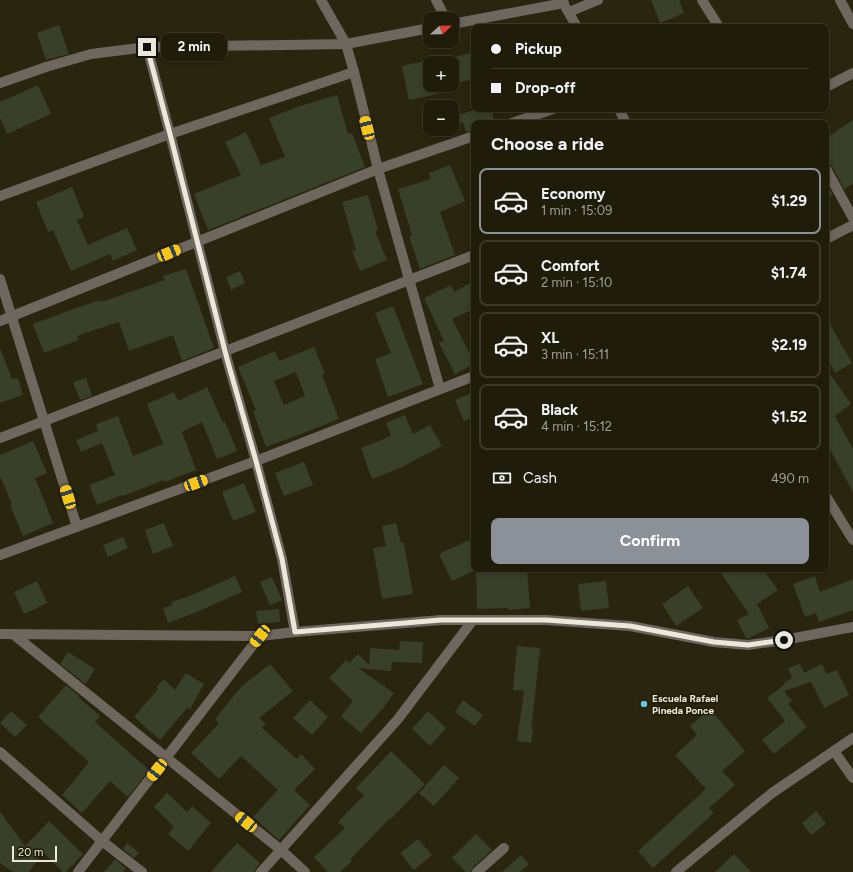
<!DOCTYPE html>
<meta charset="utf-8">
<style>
body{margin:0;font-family:Figtree,sans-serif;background:#272513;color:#f1f3f6;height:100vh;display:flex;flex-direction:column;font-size:15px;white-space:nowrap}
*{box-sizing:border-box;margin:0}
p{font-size:13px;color:#a1a19c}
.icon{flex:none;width:22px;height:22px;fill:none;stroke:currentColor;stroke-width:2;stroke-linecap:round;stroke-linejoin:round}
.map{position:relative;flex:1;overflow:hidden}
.drawer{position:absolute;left:471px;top:120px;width:358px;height:452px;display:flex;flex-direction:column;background:#1f1c0a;border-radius:8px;box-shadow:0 2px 6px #0003,0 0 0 1px #3c3a2b}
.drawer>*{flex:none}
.hud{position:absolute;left:471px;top:24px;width:358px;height:88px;border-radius:8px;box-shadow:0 2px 6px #0003,0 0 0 1px #3c3a2b;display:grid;align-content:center;height:88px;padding:0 20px;background:#1f1c0a}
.needle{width:26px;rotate:68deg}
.tools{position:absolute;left:423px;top:12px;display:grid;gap:8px}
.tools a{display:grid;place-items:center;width:36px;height:36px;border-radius:8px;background:#1f1c0a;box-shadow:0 2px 6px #0003,0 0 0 1px #3c3a2b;font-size:20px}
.scale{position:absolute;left:12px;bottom:10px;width:45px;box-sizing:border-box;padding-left:4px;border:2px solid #ebe8da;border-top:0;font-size:11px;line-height:14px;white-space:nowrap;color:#ebe8da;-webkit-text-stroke:3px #1f1b05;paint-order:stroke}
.end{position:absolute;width:18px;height:18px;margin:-9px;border:5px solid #ebe8da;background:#111;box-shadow:0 0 0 2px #111}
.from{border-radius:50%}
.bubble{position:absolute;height:28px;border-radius:8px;background:#1f1c0a;box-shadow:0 2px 6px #0003,0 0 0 1px #3c3a2b;font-size:13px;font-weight:700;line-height:28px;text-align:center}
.car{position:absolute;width:12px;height:24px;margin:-12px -6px;border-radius:5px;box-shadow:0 0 3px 1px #0007;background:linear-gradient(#f5c518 24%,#345 0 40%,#f5c518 0 76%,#345 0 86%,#f5c518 0)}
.hud b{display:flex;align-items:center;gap:14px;height:38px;font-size:15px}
.hud b+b{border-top:1px solid #3c3a2b}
.hud i{width:10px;height:10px;background:#f1f3f6}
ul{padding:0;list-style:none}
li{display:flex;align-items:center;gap:12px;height:66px;margin:0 8px 6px;padding:0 12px;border:2px solid #3c3a2b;border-radius:8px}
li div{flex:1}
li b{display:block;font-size:15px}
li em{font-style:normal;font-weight:700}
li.on{border-color:#8c9099}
li>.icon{width:36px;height:36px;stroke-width:1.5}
h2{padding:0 20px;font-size:18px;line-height:48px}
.pay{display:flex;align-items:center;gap:10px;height:44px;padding:0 20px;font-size:15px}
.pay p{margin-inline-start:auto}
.button{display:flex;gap:8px;margin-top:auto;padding:8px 20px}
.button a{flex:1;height:46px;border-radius:8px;background:#8c9099;color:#fff;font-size:16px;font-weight:700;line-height:46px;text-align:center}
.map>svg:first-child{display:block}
.building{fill:#38402a;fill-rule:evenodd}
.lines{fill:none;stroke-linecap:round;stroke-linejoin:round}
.minor{stroke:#6e675e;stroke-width:10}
.route{stroke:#ebe8da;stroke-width:5}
.poi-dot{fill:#5dc7e8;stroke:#1f1b05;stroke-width:1.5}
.labels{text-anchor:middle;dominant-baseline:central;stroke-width:3;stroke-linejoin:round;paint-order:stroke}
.poi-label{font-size:10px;font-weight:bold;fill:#ebe8da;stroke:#1f1b05;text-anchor:start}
</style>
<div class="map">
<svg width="853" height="872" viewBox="0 0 853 872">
<rect width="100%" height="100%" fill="#29250e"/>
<g class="building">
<polygon points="651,0 679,0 684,13 660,23"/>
<polygon points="59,25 69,54 46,60 37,33"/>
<polygon points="474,52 474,79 452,84 452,63 433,63"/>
<polygon points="430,60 431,63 430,63 430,85 449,85 436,88 438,94 409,100 402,66"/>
<polygon points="38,85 51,114 7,134 0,118 0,102"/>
<polygon points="337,95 348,134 352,133 365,167 266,207 239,217 239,218 208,230 194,194 241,175 225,142 246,132 261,165 285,157 269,118 300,106"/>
<polygon points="477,109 491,109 495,123 474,123 474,130 466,132 463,123 452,123 452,117"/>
<polygon points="853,120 853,184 844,189 832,166 829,163 826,163 826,138"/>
<polygon points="450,165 465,201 440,212 455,255 420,269 409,236 412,235 398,189 431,179 429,173"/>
<polygon points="826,182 833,195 826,199"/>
<polygon points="72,187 84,217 77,220 88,245 127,228 137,250 113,261 110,254 71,271 53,230 48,232 36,202"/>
<polygon points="368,195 378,230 375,231 387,260 360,271 352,251 356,250 342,202"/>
<polygon points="186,269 214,348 182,361 173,335 129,351 119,322 77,336 79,340 44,353 33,324 68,311 100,300 101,302 165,280 163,276"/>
<polygon points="240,271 245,283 231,290 226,277"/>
<polygon points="474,281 474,309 452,319 474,362 474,364 455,374 439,343 444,341 424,298 451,285 454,292"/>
<polygon points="393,306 423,384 388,397 375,359 391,353 375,313"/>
<polygon points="826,317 852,363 835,373 826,356"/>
<path d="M 314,347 L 325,374 L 322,375 L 339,419 L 301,434 L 266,447 L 253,411 L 256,410 L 238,367 L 275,351 L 279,361 ZM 296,372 L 305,396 L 284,405 L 274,381 Z"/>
<polygon points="0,350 1,350 12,379 18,378 23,395 0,403"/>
<polygon points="826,368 851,404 835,416 853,449 853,492 826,442"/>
<polygon points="86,378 92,396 80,400 73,382"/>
<polygon points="207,387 223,423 225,422 237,451 217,459 202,422 182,432 196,470 165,482 164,480 123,496 122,495 97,505 89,485 115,475 102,443 81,452 76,440 98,431 96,424 118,416 133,456 163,444 147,404 174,392 178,401"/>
<polygon points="474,392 474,417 464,421 455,400"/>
<polygon points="405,415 413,434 430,425 442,446 400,468 372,479 361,448 391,436 386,423"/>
<polygon points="33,441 47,473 35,478 53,523 23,536 10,505 12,504 0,476 0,455"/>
<polygon points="304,462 313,485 284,496 275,473"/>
<polygon points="244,483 256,512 233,521 222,492"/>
<polygon points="164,523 173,546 153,554 145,530"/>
<polygon points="396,523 401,543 404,543 413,594 382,599 373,548 386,546 382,526"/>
<polygon points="123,537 128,548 108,557 103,545"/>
<polygon points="469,540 474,551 474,571 452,581 439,554"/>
<polygon points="476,569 527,569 530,608 508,610 508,608 477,609"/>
<polygon points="718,569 763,569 778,590 757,604 769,628 749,638 746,638 737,620 749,614"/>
<polygon points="235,576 242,592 192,614 168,623 163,608 172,605 171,602 190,596"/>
<polygon points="815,576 820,592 853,579 853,610 819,622 816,613 805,617 793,584"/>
<polygon points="272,577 282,600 270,605 260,582"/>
<polygon points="37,581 47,603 24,614 14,592"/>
<polygon points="606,581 609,608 581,611 578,584"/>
<polygon points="688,586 703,608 676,626 662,604"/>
<polygon points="279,609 280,622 258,624 256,611"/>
<polygon points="400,641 423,642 422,663 392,662 391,671 358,668 394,693 384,707 361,733 341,716 353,701 329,678 346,660 349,663 358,654 369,665 370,648 399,650"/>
<polygon points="517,646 540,648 535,696 531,729 533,729 531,743 517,741 524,691 513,690"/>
<polygon points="68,652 95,669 86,684 60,664"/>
<polygon points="270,664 293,691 259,718 266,724 262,728 297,759 301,754 315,769 294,790 310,805 279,840 253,817 278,790 241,756 219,779 191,753 219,723 215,719 241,687"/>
<polygon points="800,664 804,673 822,664 827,674 837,670 849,695 824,708 811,682 784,691 792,701 788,704 807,727 774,754 762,740 785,721 767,698 785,684 784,683 792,678 788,668"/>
<polygon points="186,673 204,684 190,709 188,707 160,740 134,717 158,689 156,687 164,679 175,690"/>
<polygon points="66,685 79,696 78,697 100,716 95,722 149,770 128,797 110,781 82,813 62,795 89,762 38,717"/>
<polygon points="310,700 328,717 312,735 293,718"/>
<polygon points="463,700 483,715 475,726 455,712"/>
<polygon points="710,709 745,751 722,771 735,785 709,808 714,813 653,868 638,851 706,789 675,755 697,735 690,726"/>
<polygon points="11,711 27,725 15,737 0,723"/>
<polygon points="428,711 446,728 430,746 412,729"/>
<polygon points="391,751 425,784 390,820 389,819 350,860 352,861 340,872 328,872 314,857 345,828 338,822 364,795 356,788"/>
<polygon points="444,765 459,778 434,806 419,793"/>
<polygon points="167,793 187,812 192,806 211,823 188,851 168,834 174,827 154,807"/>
<polygon points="816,811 826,824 811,835 802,823"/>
<polygon points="0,812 25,846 49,821 83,854 66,872 63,872 43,852 29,872 13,872 0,863"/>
<polygon points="476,834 492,850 473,867 471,872 466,872 452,858"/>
<polygon points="418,839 432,855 414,870 400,853"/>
<polygon points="127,843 139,853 134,858 123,849"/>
<polygon points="237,843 260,863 256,868 255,872 211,872"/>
<polygon points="734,854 751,872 715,872"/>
<polygon points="521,855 529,864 520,872 502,872"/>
<polygon points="115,859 126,868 123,872 104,872"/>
</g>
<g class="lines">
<g class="minor">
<polyline points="321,0 346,44 354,72 378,169 440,389"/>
<polyline points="436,0 446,19"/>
<polyline points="702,0 719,27"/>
<polyline points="840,0 853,24"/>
<polyline points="566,8 577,27"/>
<polyline points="569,12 598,0"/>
<polyline points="452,24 564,3"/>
<polyline points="147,47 170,134 227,359 256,461 474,376"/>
<polyline points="0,83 46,67 91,54 147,47 346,44 430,28"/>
<polyline points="826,87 853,73"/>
<polyline points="619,109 626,123"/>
<polyline points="512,123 553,109"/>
<polyline points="826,169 853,218"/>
<polyline points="0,196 170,134 354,72"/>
<polyline points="826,239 853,225"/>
<polyline points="0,279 77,527"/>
<polyline points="0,321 378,169 474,136"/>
<polyline points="0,438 474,255"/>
<polyline points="826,496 853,540"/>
<polyline points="0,555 256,461 282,559 295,632"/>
<polyline points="0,634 260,636 295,632 441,620 546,620 630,626 714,642 748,645 784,640 853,627"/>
<polyline points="13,634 281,850 305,872"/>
<polyline points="834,751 853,778"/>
<polyline points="0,752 102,841 142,872"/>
<polyline points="78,872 260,636"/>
<polyline points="261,872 398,719 473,620"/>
<polyline points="477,872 504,848"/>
<polyline points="676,872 772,793 853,738"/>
</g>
</g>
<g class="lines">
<polyline class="route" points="147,47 170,134 227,359 256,461 282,559 295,632 441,620 546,620 630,626 714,642 748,645 784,640"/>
</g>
<circle class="poi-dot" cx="644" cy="704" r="4"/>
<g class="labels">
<g class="poi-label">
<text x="652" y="698">Escuela Rafael<tspan x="652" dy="12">Pineda Ponce</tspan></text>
</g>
</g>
</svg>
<div class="tools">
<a><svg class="needle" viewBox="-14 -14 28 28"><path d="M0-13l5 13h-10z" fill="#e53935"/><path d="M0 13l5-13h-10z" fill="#a1a19c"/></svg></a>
<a>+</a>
<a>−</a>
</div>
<div class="scale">20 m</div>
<i class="end from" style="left:784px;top:640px"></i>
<i class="end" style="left:147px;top:47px"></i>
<div class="bubble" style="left:161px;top:33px;width:66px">2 min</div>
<i class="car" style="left:367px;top:128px;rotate:346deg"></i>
<i class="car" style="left:169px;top:253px;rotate:68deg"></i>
<i class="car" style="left:196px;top:483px;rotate:70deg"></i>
<i class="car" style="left:68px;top:497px;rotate:343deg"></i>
<i class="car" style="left:260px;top:636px;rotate:218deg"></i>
<i class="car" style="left:157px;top:770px;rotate:218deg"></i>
<i class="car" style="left:246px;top:822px;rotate:309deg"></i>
<div class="hud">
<b><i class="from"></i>Pickup</b>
<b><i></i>Drop-off</b>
</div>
<section class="drawer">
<h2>Choose a ride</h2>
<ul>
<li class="on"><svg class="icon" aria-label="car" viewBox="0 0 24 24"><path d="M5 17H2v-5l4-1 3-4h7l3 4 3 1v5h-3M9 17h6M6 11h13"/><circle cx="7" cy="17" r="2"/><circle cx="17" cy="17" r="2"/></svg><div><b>Economy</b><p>1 min · 15:09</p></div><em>$1.29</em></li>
<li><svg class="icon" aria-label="car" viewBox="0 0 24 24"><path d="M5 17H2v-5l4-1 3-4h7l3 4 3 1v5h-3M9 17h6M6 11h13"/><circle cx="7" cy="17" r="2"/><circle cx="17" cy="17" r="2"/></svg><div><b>Comfort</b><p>2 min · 15:10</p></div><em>$1.74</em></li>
<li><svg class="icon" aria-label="car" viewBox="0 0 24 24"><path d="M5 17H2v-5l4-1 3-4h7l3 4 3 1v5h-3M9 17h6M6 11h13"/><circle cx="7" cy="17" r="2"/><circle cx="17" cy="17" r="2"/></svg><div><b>XL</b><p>3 min · 15:11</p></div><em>$2.19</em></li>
<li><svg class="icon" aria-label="car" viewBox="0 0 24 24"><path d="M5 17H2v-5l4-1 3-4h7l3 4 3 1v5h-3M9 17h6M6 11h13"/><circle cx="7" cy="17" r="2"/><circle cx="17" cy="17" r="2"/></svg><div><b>Black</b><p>4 min · 15:12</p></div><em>$1.52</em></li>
</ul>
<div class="pay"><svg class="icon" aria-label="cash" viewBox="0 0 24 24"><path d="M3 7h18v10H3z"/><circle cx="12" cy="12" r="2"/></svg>Cash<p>490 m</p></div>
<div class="button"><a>Confirm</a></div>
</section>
</div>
